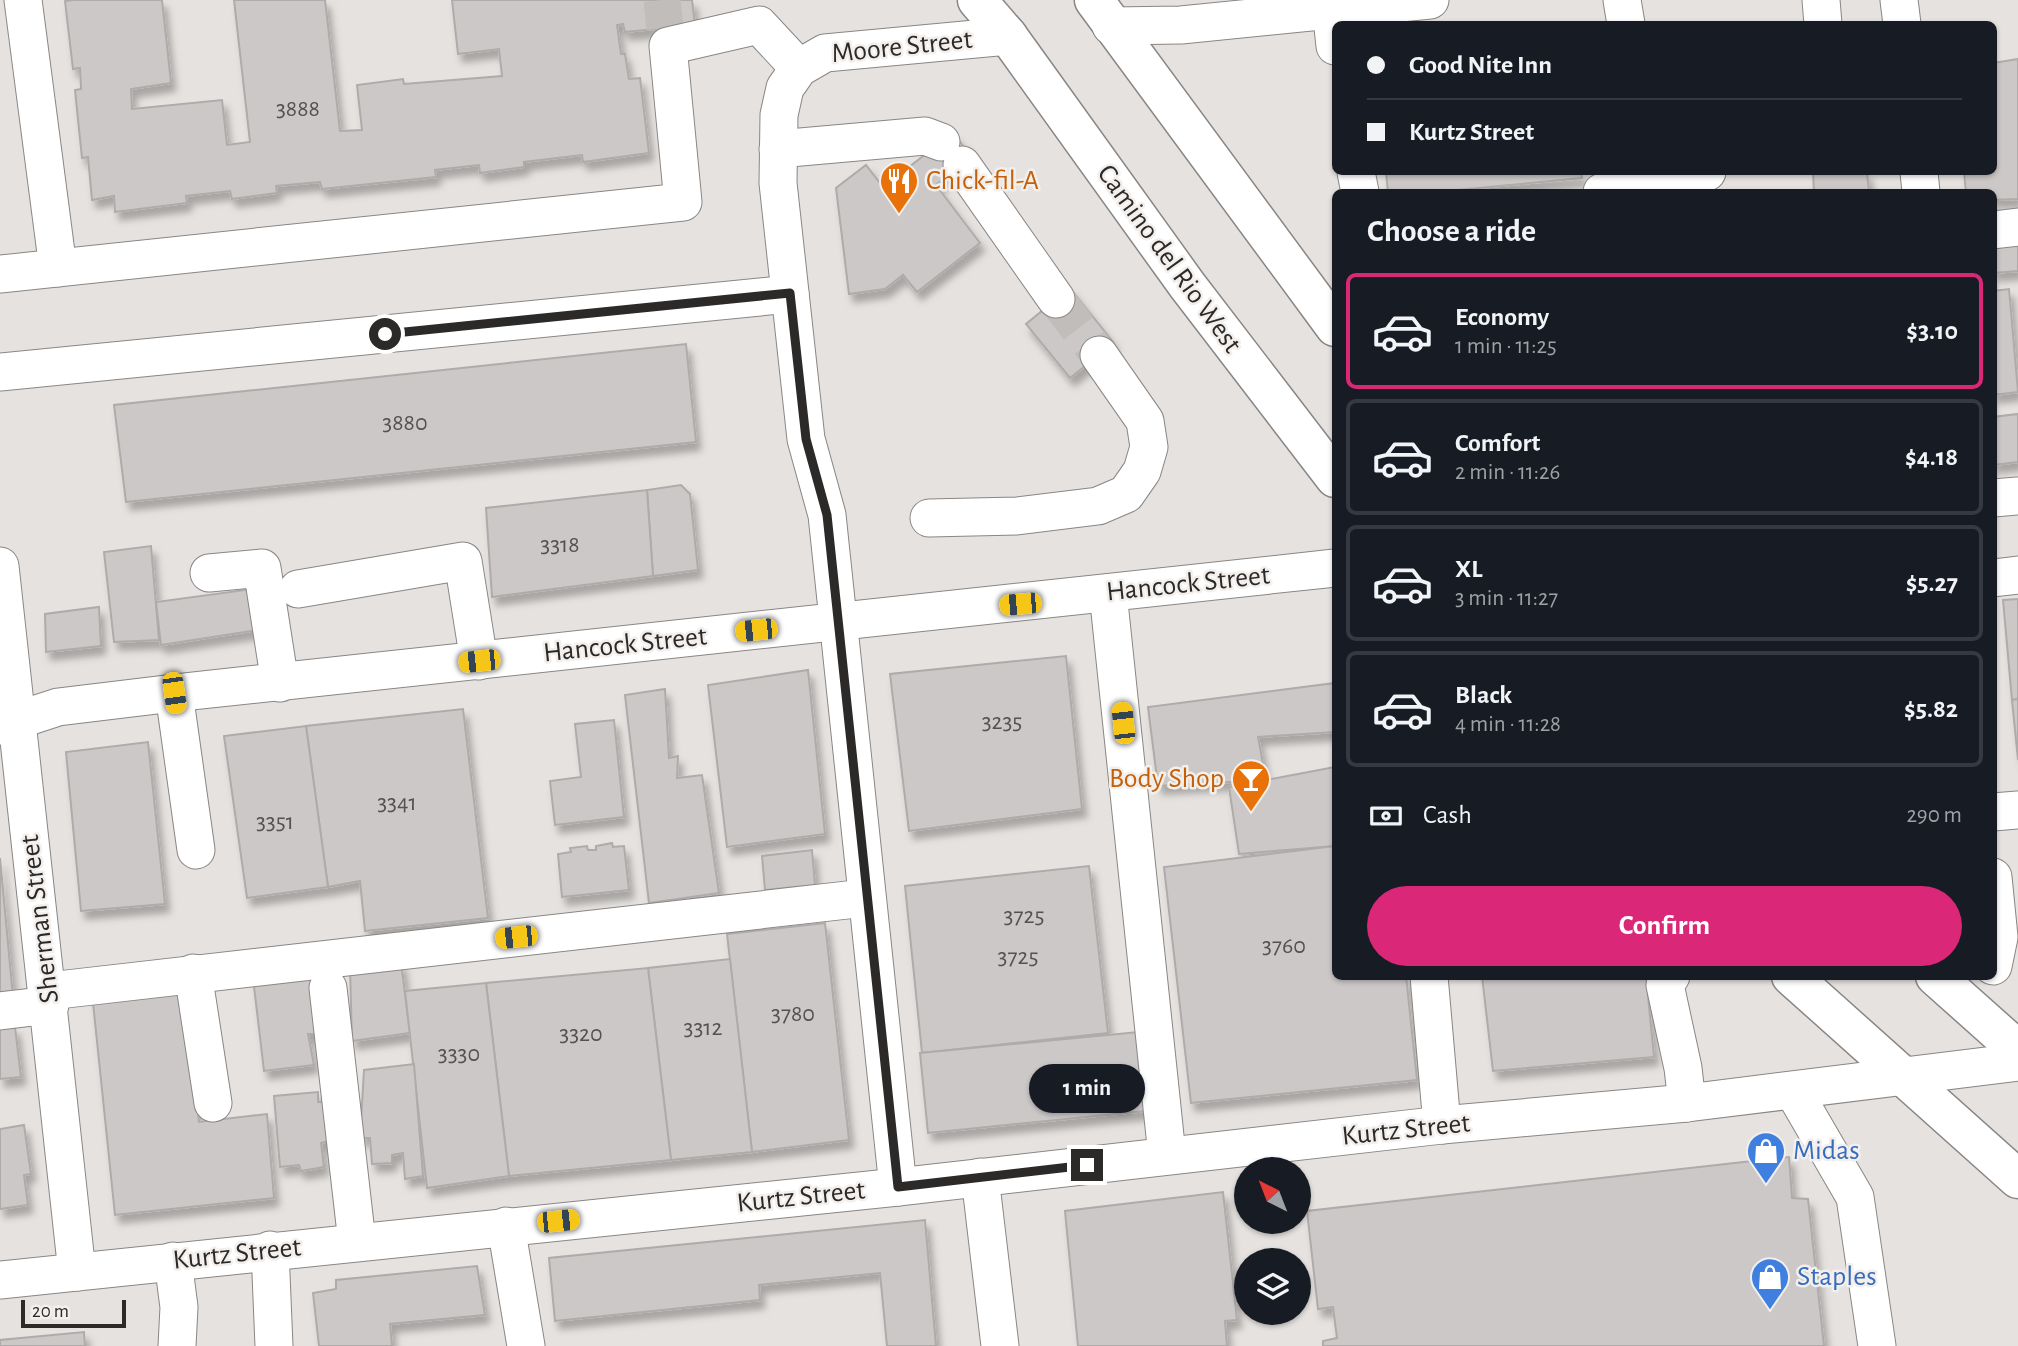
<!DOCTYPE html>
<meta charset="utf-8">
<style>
body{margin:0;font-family:"Alegreya Sans",sans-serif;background:#20242c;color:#f1f3f6;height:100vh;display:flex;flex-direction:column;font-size:26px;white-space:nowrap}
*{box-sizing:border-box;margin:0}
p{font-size:23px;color:#9ea1a6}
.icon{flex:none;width:38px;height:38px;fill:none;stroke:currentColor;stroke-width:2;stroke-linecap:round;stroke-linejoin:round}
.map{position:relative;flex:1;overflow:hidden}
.side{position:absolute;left:1332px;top:189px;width:665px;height:791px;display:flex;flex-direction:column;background:#171b24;border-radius:10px;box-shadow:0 2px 5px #0004}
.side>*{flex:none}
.banner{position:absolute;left:1332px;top:21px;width:665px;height:154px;border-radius:10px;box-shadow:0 2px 5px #0004;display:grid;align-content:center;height:154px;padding:0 35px;background:#171b24}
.needle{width:46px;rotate:318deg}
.tools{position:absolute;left:1234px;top:1157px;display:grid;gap:14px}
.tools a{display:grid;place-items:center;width:77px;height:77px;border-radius:50%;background:#171b24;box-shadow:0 2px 5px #0004;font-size:35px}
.scale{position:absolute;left:21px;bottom:18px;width:105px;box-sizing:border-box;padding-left:7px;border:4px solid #2c2a29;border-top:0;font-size:19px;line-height:24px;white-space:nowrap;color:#2c2a29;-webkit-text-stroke:5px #f2efec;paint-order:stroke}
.end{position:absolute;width:32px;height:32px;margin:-16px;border:9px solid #2c2a29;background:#fff;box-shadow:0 0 0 4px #fff}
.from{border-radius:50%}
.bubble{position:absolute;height:49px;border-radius:24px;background:#171b24;box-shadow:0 2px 5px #0004;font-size:23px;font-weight:600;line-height:49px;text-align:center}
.car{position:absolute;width:21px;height:42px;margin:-21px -10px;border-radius:9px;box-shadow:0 0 5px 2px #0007;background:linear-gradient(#f5c518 24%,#345 0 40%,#f5c518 0 76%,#345 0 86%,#f5c518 0)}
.banner b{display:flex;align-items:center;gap:24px;height:66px;font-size:26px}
.banner b+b{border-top:2px solid #363941}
.banner i{width:18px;height:18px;background:#f1f3f6}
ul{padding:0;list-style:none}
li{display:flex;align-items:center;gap:21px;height:116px;margin:0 14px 10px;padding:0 21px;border:4px solid #363941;border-radius:10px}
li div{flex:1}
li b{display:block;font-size:26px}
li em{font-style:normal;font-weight:600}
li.on{border-color:#db2777}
li>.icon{width:63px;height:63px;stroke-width:1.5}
h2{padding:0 35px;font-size:32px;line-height:84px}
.pay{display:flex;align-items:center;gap:18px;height:77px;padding:0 35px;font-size:26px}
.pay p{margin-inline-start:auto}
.primary-button{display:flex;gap:14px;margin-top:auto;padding:14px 35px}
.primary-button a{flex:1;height:80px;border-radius:42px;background:#db2777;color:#fff;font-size:28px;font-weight:600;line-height:80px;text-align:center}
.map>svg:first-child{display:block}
.building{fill:#ccc8c7;stroke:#b0abab;stroke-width:2;filter:url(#shadow)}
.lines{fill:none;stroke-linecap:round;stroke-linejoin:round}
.minor-tunnel{stroke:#c0bdbb;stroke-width:37;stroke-dasharray:37 18;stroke-linecap:butt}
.minor-casing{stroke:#898684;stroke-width:39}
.major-casing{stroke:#898684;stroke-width:41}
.highway-casing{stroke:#898684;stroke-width:41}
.minor{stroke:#fff;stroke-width:37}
.major{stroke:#fff;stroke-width:38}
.highway{stroke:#fff;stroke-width:38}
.route{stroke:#2c2a29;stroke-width:9}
.labels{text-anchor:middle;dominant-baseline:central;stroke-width:5;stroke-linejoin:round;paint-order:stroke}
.number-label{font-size:24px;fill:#545250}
.street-label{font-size:28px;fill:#2c2a29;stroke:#f2efec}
.food-label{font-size:28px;fill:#c56008;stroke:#f2efec;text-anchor:start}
.shop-label{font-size:28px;fill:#366cbe;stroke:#f2efec;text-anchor:start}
</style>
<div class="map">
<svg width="2018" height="1346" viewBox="0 0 2018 1346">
<defs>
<filter id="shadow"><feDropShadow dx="4.5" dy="8" stdDeviation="3.5" flood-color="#0004"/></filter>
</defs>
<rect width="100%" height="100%" fill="#e5e2df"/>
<g class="building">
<polygon points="73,0 162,0 171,83 131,89 132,109 222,100 227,145 250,142 234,0 325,0 340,131 362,130 357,85 403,79 404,84 502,76 499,49 458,54 452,0 692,0 695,25 625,32 623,24 617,25 621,54 625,54 629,79 640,78 649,153 583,162 582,155 524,162 524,167 480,173 479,165 435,170 436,177 322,189 320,182 276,186 277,193 232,199 230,191 186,196 187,203 115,212 114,196 92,200 88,157 82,158 75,90 81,89 80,68 73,69 65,1"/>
<polygon points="2018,59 2018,199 1993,200 1993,192 1966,192 1964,172 1993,172 1993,63"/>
<polygon points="953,133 972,157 936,185 980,243 917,292 903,275 885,289 849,294 836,188 866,165 883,187"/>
<polygon points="1386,172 1581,172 1582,178 1437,192 1388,192"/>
<polygon points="1813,172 1867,172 1869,192 1814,192"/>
<polygon points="2018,231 2018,271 1993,273 1993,234"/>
<polygon points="1070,288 1114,343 1070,378 1026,324"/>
<polygon points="2009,289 2018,392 1993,395 1993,291"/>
<polygon points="686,344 696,442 126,502 114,405"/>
<polygon points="2018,414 2018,462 1993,465 1993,417"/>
<polygon points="681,485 690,494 698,570 653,576 647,490"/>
<polygon points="647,490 653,576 492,597 486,508"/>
<polygon points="151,546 159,640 114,642 104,552"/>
<polygon points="252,589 258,630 161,645 156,602"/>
<polygon points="2018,599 2018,699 2012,700 2003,600"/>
<polygon points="99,607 101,646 46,652 45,614"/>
<polygon points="1066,656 1082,809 909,831 890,674"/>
<polygon points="808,670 825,834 727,847 708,685"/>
<polygon points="1335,683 1335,732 1258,737 1266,780 1158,786 1148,707"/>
<polygon points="665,689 669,758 678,756 677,778 702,775 719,893 649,903 625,695"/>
<polygon points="2018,699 2018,760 2012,700"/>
<polygon points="463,709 488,918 365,931 360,881 328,887 306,726"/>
<polygon points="614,720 624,817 555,825 550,781 581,777 575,724"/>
<polygon points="306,726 328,887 247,898 224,736"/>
<polygon points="148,742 165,904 81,911 66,752"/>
<polygon points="1335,767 1335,846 1239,854 1229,787"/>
<polygon points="612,843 613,847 624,846 629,890 562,897 558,854 571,852 570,848 587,846 588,850 596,850 596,846"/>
<polygon points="1335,846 1335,976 1406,976 1417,1080 1191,1103 1164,867"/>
<polygon points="812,850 815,885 765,890 762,856"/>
<polygon points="0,858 13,997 0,998"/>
<polygon points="1089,866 1108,1033 922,1053 905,886"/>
<polygon points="825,923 849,1140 752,1152 727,934"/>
<polygon points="730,959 752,1152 671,1160 648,968"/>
<polygon points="401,962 410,1033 352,1041 350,967"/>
<polygon points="648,968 671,1160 509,1176 486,983"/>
<polygon points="310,972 317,1034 308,1034 314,1065 264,1071 253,978"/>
<polygon points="1482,976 1646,976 1654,1057 1493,1071"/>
<polygon points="185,983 199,1122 267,1114 274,1198 115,1215 92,993"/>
<polygon points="486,983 509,1176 427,1188 405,991"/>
<polygon points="15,1027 21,1077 0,1079 0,1028"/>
<polygon points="1138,1032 1146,1111 928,1133 920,1053"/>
<polygon points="414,1064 423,1176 405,1179 403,1153 392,1155 392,1163 372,1164 370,1138 360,1138 364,1070"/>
<polygon points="318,1092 318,1102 327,1102 332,1140 321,1143 324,1167 301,1171 299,1165 280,1167 274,1096"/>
<polygon points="24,1125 31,1174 24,1175 28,1205 0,1209 0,1129"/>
<polygon points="1789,1157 1792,1198 1808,1199 1824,1346 1323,1346 1323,1341 1337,1338 1333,1307 1318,1309 1307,1211"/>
<polygon points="1223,1192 1237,1320 1225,1321 1227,1346 1078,1346 1065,1211"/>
<polygon points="925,1220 936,1346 887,1346 880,1273 759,1285 760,1300 555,1321 549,1258"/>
<polygon points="477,1266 485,1315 390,1324 392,1346 319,1346 313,1293 336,1289 336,1280"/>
<polygon points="84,1332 85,1346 0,1346 0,1340"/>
</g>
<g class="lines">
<g class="minor-tunnel">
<polyline points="662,0 665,28"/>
<polyline points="1056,299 1099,355"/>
</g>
<defs>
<g id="minor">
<polyline points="23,0 58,268"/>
<polyline points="1622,0 1626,24"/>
<polyline points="1821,0 1823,24"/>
<polyline points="1899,0 1902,24"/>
<polyline points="1331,9 1335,46"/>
<polyline points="1111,26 1181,25 1430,0"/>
<polyline points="778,149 925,136 941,142"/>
<polyline points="962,165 1056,299"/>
<polyline points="1356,172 1360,192"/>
<polyline points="1653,172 1654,178 1707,172"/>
<polyline points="1919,172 1921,192"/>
<polyline points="1602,192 1654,178"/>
<polyline points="1993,230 2018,227"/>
<polyline points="0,274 683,202 668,46 759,25 799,68"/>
<polyline points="0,372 790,294"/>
<polyline points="1993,498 2018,496"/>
<polyline points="929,518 1017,516 1098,506 1126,494 1142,471 1149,447 1145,421 1099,355"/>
<polyline points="0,566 77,1272"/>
<polyline points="209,573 262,568 280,683"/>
<polyline points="1993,578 2018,575"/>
<polyline points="298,589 463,561 479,661"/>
<polyline points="1108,593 1167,1155"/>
<polyline points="174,693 196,850"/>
<polyline points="0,726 58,707 174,693 1335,568"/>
<polyline points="1993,812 2018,810"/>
<polyline points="1993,877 1999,937 1993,966"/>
<polyline points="193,973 213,1103"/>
<polyline points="1429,976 1442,1125"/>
<polyline points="1671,976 1665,985 1683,1068 1687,1103"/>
<polyline points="328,988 357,1242"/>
<polyline points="49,991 865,898"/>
<polyline points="0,1011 50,1005"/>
<polyline points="1794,1092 1855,1197 1877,1346"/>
<polyline points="980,1177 1000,1346"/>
<polyline points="898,1187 827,515 806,439 778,183 779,115 785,88 799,68 825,53 1008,36"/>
<polyline points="506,1226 526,1346"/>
<polyline points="270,1250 274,1346"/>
<polyline points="173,1261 179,1307 177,1346"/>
<polyline points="0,1280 898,1187 1442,1125 1687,1103 2018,1062"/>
</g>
<g id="major">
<polyline points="1094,0 1335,327"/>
<polyline points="1008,36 1187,285 1335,478"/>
<polyline points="1791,976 2018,1179"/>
<polyline points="1935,976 2018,1050"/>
</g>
<polyline id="highway" points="977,0 1008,36"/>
</defs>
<use href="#minor" class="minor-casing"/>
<use href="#major" class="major-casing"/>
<use href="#highway" class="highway-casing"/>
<use href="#minor" class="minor"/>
<use href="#major" class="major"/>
<use href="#highway" class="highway"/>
</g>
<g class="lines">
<polyline class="route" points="385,334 790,293 806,439 827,515 898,1187 1087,1165"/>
</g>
<defs>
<symbol id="restaurant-pin" viewBox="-11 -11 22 30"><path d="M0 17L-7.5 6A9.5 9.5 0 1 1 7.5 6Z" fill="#e8710a" stroke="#f2efec"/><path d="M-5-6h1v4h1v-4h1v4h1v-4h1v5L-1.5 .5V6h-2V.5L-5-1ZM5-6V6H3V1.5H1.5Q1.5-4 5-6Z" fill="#fff"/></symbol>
<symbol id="bar-pin" viewBox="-11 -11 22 30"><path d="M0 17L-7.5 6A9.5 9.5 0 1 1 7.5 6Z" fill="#e8710a" stroke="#f2efec"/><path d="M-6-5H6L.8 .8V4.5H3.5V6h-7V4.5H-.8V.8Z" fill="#fff"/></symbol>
<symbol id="shop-pin" viewBox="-11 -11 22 30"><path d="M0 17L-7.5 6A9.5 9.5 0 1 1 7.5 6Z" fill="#3f7fe0" stroke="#f2efec"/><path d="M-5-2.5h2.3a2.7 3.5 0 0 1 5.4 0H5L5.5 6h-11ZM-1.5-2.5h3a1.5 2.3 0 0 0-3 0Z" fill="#fff"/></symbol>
</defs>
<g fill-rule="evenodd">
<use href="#restaurant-pin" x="877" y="159" width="44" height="60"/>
<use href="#bar-pin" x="1229" y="757" width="44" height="60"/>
<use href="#shop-pin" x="1744" y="1129" width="44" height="60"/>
<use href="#shop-pin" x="1748" y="1255" width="44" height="60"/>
</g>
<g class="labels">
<g class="number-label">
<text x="298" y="109">3888</text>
<text x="405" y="423">3880</text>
<text x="560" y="545">3318</text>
<text x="1002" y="722">3235</text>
<text x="397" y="803">3341</text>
<text x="275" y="822">3351</text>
<text x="1024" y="916">3725</text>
<text x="1284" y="946">3760</text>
<text x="1018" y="957">3725</text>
<text x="793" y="1014">3780</text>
<text x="703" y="1028">3312</text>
<text x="581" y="1034">3320</text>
<text x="459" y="1054">3330</text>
</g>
<g class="street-label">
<text transform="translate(902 47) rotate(-6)">Moore Street</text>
<text transform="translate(1169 259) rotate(54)">Camino del Rio West</text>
<text transform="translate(1188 584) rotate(-6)">Hancock Street</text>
<text transform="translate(625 645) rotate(-6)">Hancock Street</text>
<text transform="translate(40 919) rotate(-97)">Sherman Street</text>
<text transform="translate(1406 1130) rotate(-6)">Kurtz Street</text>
<text transform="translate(801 1197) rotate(-6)">Kurtz Street</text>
<text transform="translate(237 1254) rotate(-6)">Kurtz Street</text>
</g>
<g class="food-label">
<text x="926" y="181">Chick-fil-A</text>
<text x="1224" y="779" text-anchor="end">Body Shop</text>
</g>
<g class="shop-label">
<text x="1793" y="1151">Midas</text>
<text x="1797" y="1277">Staples</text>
</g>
</g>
</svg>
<div class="tools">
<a><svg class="needle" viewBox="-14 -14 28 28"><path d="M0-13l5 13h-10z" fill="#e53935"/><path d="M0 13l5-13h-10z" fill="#9ea1a6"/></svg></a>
<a><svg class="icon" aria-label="layers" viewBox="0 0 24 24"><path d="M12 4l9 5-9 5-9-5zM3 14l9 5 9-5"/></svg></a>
</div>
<div class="scale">20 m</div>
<i class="end from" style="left:385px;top:334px"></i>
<i class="end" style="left:1087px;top:1165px"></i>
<div class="bubble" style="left:1029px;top:1064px;width:116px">1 min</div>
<i class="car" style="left:1020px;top:604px;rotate:265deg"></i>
<i class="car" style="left:756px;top:630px;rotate:264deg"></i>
<i class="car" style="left:479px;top:661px;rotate:264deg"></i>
<i class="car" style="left:174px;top:693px;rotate:172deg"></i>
<i class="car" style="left:1123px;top:723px;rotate:354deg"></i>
<i class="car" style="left:516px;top:937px;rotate:264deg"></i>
<i class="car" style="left:558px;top:1221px;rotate:84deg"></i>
<div class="banner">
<b><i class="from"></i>Good Nite Inn</b>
<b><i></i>Kurtz Street</b>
</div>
<section class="side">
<h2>Choose a ride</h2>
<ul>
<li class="on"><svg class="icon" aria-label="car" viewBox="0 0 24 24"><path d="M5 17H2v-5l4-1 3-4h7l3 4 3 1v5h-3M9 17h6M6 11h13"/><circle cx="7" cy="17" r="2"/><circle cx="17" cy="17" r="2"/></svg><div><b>Economy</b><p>1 min · 11:25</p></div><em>$3.10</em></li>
<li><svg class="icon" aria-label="car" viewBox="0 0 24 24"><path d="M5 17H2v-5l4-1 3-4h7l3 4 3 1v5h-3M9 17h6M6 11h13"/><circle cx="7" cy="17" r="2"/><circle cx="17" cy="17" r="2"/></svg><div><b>Comfort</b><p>2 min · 11:26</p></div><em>$4.18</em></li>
<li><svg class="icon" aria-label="car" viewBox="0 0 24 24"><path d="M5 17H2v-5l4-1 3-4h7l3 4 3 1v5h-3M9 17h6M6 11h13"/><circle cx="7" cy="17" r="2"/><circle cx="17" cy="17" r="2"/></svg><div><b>XL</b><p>3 min · 11:27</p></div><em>$5.27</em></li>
<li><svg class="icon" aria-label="car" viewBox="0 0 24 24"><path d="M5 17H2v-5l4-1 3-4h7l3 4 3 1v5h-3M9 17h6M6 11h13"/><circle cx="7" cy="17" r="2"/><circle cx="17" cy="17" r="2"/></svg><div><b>Black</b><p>4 min · 11:28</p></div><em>$5.82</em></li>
</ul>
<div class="pay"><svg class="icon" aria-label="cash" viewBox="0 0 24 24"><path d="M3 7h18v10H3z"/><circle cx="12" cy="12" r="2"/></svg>Cash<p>290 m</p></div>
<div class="primary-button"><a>Confirm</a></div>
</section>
</div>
